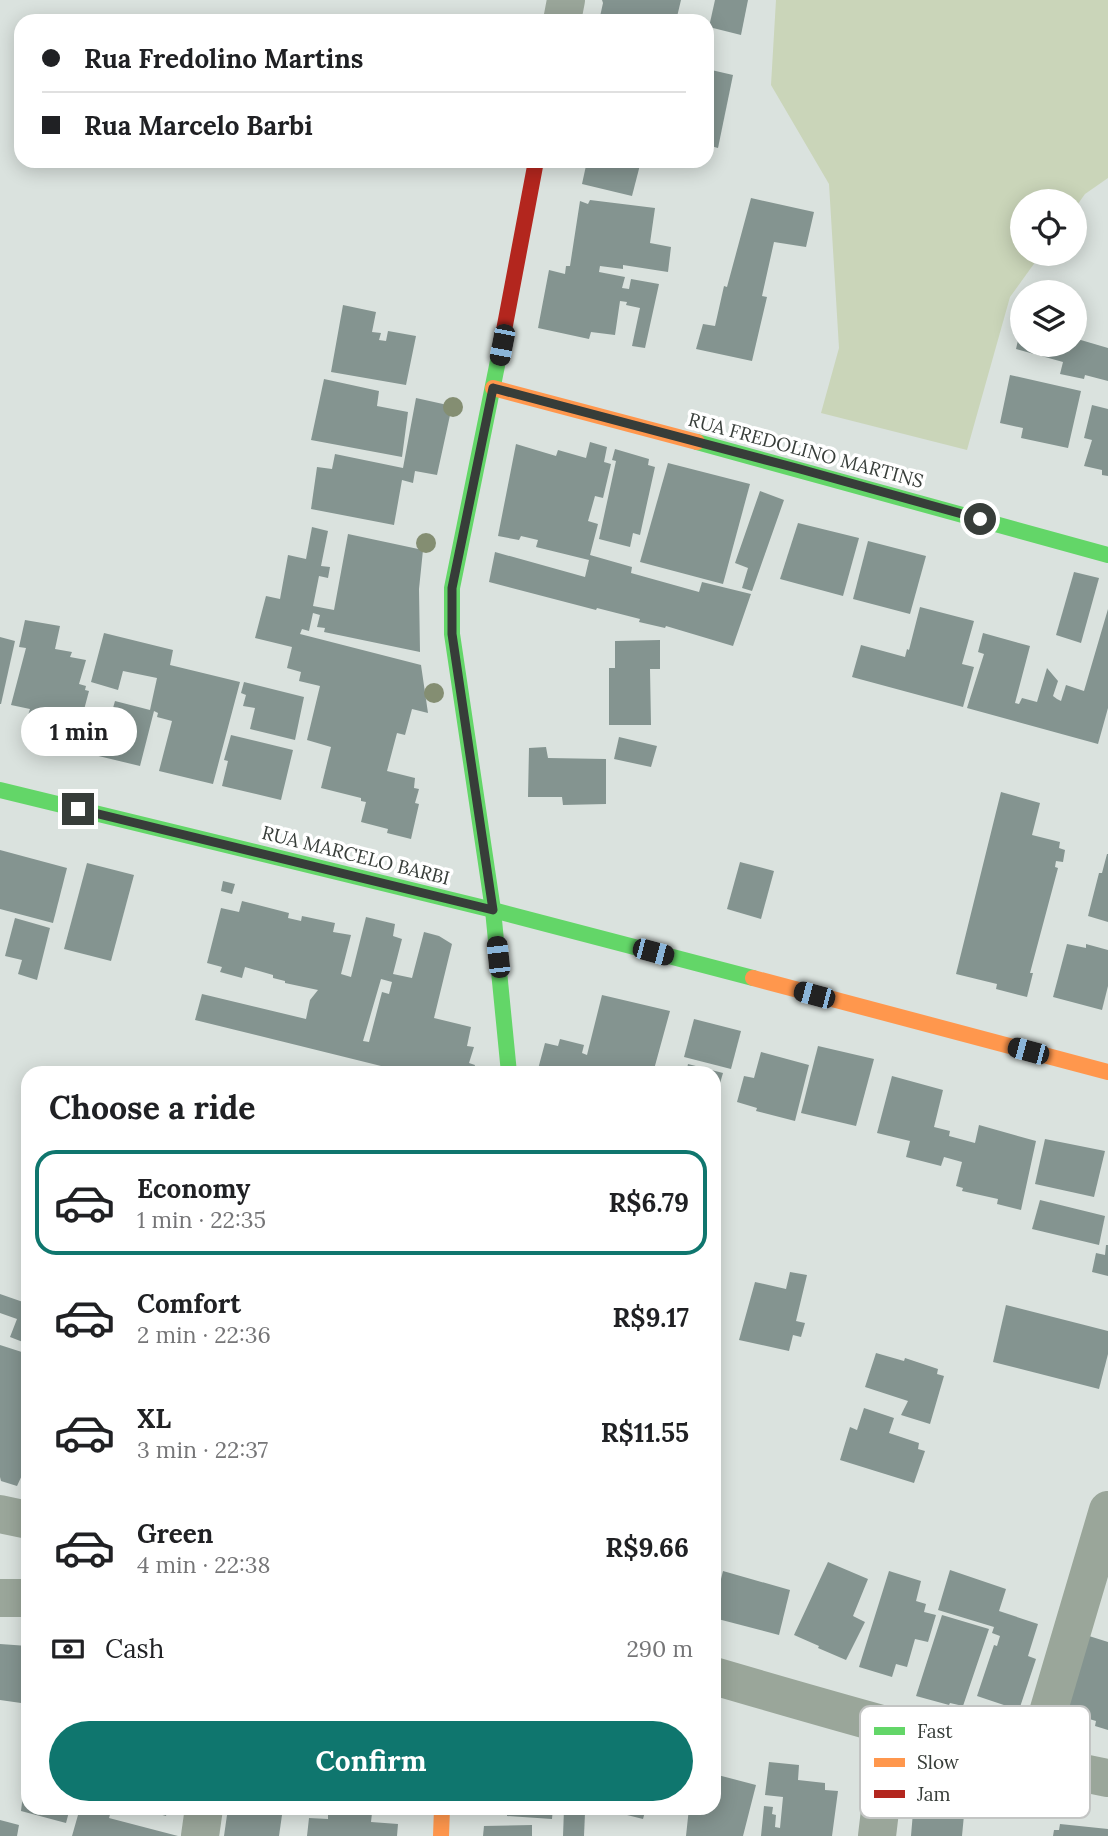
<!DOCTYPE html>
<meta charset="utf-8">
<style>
body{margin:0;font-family:Lora,serif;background:#f6f6f6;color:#202124;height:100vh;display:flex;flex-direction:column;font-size:26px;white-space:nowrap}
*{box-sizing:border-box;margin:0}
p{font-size:23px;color:#757577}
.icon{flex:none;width:38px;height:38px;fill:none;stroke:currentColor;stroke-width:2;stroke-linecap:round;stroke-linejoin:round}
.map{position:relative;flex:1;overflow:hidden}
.drawer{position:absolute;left:21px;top:1066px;width:700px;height:749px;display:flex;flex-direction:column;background:#fff;border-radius:21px;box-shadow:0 4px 18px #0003}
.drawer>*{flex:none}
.top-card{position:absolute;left:14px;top:14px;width:700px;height:154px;border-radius:21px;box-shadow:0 4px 18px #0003;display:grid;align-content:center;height:154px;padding:0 28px;background:#fff}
.controls{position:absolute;left:1010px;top:189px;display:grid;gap:14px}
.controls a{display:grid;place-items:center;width:77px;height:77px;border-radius:50%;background:#fff;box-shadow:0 4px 18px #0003;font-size:35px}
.end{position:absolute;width:32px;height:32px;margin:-16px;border:9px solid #373d39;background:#fff;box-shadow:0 0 0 4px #fff}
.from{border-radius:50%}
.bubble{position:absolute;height:49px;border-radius:24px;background:#fff;box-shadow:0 4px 18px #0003;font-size:23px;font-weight:700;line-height:49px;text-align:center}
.car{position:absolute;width:21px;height:42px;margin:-21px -10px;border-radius:9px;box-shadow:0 0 5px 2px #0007;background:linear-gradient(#222 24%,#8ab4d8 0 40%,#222 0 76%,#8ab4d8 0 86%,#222 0)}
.top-card b{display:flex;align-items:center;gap:24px;height:66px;font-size:26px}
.top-card b+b{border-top:2px solid #e0e0e0}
.top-card i{width:18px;height:18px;background:#202124}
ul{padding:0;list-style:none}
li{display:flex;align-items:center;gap:21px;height:105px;margin:0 14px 10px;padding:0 14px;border:4px solid transparent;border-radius:21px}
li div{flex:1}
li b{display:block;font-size:26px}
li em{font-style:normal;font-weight:700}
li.active{border-color:#0f766e}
li>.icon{width:63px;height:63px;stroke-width:1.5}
h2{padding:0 28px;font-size:32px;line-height:84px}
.pay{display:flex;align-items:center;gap:18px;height:77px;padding:0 28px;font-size:26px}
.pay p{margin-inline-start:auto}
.primary-button{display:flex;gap:14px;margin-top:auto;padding:14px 28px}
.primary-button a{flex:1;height:80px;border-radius:42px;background:#0f766e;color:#fff;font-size:28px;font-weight:700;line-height:80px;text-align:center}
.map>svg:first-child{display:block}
.green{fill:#cad5b9}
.building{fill:#849490;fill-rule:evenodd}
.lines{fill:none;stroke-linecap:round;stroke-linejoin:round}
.street{stroke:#9aa69a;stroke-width:38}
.fast{stroke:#63d668;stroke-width:16}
.slow{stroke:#ff974d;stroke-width:16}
.jam{stroke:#b3261e;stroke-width:16}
.tree{fill:#848e72}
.route{stroke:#373d39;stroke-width:9}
.labels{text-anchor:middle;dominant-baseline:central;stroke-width:7;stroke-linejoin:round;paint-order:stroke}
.street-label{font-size:19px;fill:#373d39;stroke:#fff}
.key{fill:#fff;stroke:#c3c5c4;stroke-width:2}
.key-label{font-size:19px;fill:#373d39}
</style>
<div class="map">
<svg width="1108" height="1836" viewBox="0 0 1108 1836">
<rect width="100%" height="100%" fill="#dae2de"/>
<polygon class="green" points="776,0 1108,0 1108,178 1085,194 1075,208 1074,201 1022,201 1022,254 1041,254 1010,297 967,450 821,413 839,348 829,184 771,85"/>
<g class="building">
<polygon points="602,0 681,0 676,21 599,21 603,3"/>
<polygon points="715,0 748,0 741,35 709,27"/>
<polygon points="707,69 733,75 718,148 707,145"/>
<polygon points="587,161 641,161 632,196 582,184"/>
<polygon points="751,198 814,212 806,247 774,242 762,296 767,297 752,361 696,349 703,324 715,326 724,286 727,287"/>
<polygon points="590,200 655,208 650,243 671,247 668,272 623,265 623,269 600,266 599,272 625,277 622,288 629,289 631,279 659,284 645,348 632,346 640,308 626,305 627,302 620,301 615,335 591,332 589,339 538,328 549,270 565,274 566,266 570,266 580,201 588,204"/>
<polygon points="343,305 376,312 372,332 381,333 379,340 386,341 388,331 416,336 406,385 331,372"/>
<polygon points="1021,327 1022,345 1074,345 1074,338 1108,348 1108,381 1085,375 1084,379 1060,374 1063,362 1016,349"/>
<polygon points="1010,375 1081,391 1068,448 1021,438 1023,428 1000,423"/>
<polygon points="324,379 379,391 377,406 408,412 402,457 311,440"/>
<polygon points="416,398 452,406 437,475 415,471 413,483 402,480 394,525 311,509 317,467 332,469 335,454 403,468"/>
<polygon points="1092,405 1108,409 1108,476 1102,475 1102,470 1084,466 1092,440 1084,438"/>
<polygon points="590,442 607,447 604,462 611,464 603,498 595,496 588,521 598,524 590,555 632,567 631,573 699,592 702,582 751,594 733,646 666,626 665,628 639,622 640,619 597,608 596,610 489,582 495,552 585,577 589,560 536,547 538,540 521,536 519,540 498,536 516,444 556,456 558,450 586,458"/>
<polygon points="615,449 649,459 648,465 655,467 640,535 633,533 630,547 599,539 616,461 612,460"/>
<polygon points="668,463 750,484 723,584 640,562"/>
<polygon points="760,491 784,500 752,591 742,588 748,568 735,563"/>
<polygon points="798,523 859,538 843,596 780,579"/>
<polygon points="312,527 328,531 321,566 330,567 328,578 319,576 313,606 334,610 348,534 423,550 419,589 420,652 324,632 325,628 317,627 320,615 313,613 309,631 302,629 300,634 421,665 428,713 412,709 405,735 397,733 387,771 415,778 414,788 419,789 415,803 419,804 411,839 387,833 388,829 361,822 366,802 361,801 361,798 321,788 331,747 307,740 320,686 299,681 301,672 287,668 292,647 255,638 266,596 280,599 288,555 306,559"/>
<polygon points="868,541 926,556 910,614 853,599"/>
<polygon points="1074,572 1099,578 1081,643 1056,635"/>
<polygon points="920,607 974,621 962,664 974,667 963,707 852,677 861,645 905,657 907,649 909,650"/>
<polygon points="1108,609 1108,708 1098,744 967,708 984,654 978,652 983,633 1030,646 1015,703 1019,704 1022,698 1037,702 1047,668 1058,681 1053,696 1057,699 1061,701 1066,685 1084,691"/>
<polygon points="25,620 60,626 55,649 72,652 70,657 86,660 79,684 86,686 85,690 89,691 81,721 58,716 56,725 27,718 30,709 11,705 26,648 19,647"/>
<polygon points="104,633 173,650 170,665 240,682 213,784 159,771 172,721 157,717 158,713 154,711 140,766 86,753 94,718 109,722 115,701 150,710 157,678 123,671 118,690 91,682"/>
<polygon points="0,637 15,641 1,704 0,704"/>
<polygon points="660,640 660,669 650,669 651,725 609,725 609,668 615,668 615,641"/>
<polygon points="244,682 304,697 295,740 250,729 255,708 243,706 246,695 241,693"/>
<polygon points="231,735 293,750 281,800 222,786 228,761 224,760"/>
<polygon points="619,737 657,746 651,767 614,759"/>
<polygon points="546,747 548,758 606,759 606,804 563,805 562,797 528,797 529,748"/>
<polygon points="1001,792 1040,803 1032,835 1060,842 1059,848 1065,850 1063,862 1056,861 1055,867 1058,868 1030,973 1033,973 1027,997 996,989 997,984 956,974"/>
<polygon points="0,850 67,868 53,923 0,909"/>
<polygon points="1107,854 1108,854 1108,922 1088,916 1099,873 1102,873"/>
<polygon points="740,862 774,871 761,919 727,909"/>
<polygon points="87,863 134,875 111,961 64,949"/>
<polygon points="223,881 235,884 232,894 221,891"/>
<path d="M 242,901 L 289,913 L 288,918 L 301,921 L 302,916 L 335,923 L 333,932 L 351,935 L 341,974 L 351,977 L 366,917 L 395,924 L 393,936 L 402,939 L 393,974 L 412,978 L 424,932 L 439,936 L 452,944 L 434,1018 L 471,1027 L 467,1046 L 474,1047 L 469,1063 L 475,1065 L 473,1073 L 395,1073 L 388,1071 L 389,1068 L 369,1063 L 195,1020 L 202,994 L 306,1019 L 310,1000 L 318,990 L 285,983 L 285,981 L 273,978 L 273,975 L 245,967 L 242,978 L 220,972 L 222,967 L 207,963 L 221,908 L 239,912 ZM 381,979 L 392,982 L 389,994 L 382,992 L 369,1042 L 363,1041 Z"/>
<polygon points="15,918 50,928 37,980 18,974 22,960 5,956"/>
<polygon points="1067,944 1086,948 1086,944 1108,950 1108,986 1102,1010 1053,997"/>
<polygon points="602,995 670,1011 653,1073 543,1073 538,1069 545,1043 558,1046 560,1039 584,1045 582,1053 587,1055"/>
<polygon points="694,1019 741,1031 731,1069 684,1057"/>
<polygon points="818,1046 874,1059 856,1126 801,1113"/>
<polygon points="761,1052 809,1065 795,1121 756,1111 757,1108 737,1102 744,1076 754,1078"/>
<polygon points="688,1064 723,1073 716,1097 714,1097 714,1073 686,1073"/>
<polygon points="892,1076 943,1090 934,1127 950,1131 949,1136 975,1143 979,1125 1036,1141 1021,1210 997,1204 998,1199 962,1191 963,1188 956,1186 962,1162 944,1157 941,1166 906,1157 910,1141 877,1133"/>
<polygon points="1045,1139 1105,1151 1094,1197 1035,1184"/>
<polygon points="1040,1200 1105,1216 1099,1245 1032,1229"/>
<polygon points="1106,1245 1108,1245 1108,1276 1092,1272 1096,1253 1105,1255"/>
<polygon points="790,1272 807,1275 796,1321 805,1323 801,1337 793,1335 789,1351 739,1340 755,1282 786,1289"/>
<polygon points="0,1294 23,1302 24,1299 28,1301 28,1344 10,1337 17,1319 0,1313"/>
<polygon points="1006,1305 1108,1331 1108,1354 1099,1389 993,1362"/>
<polygon points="0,1345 28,1354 28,1448 25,1458 28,1459 28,1470 27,1474 23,1473 17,1486 1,1481 0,1477"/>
<polygon points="876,1353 904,1361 905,1358 938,1369 937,1374 944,1376 930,1424 901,1415 908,1401 865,1387"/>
<polygon points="864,1408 894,1418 889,1433 919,1443 918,1449 925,1451 914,1483 840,1460 850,1427 857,1430"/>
<polygon points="828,1562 868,1579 853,1616 865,1622 846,1660 818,1648 819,1646 794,1635"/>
<polygon points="950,1570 1006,1589 999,1611 1038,1624 1028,1656 1036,1659 1019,1710 977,1696 994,1645 997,1646 1000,1636 992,1633 994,1627 938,1610"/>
<polygon points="723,1571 790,1590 779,1635 714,1618 714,1607"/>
<polygon points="889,1571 921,1581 916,1601 926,1604 924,1612 936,1615 928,1642 915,1639 907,1667 896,1664 892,1677 859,1667"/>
<polygon points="942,1615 989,1629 963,1706 950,1703 949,1705 916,1696"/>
<polygon points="1089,1636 1108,1642 1108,1730 1095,1726 1096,1721 1066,1712"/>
<polygon points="0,1644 28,1646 28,1704 0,1700"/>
<polygon points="769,1762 799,1765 798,1780 825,1783 825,1790 838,1791 832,1836 761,1836 764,1806 773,1807 772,1814 776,1815 775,1827 780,1828 783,1797 765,1795"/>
<polygon points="26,1770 28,1808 70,1808 66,1823 21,1811"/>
<polygon points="714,1774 756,1785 743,1836 686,1836 689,1808 714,1808"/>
<polygon points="914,1800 949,1803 948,1814 964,1815 962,1836 911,1836"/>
<polygon points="80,1808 112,1808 109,1818 178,1836 72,1836"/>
<polygon points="137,1808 168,1808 166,1816"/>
<polygon points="228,1808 283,1808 279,1836 224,1836"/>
<polygon points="328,1808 388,1808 387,1814 372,1813 371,1822 398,1824 397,1836 307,1836 309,1818 328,1819"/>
<polygon points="507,1808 553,1808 552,1819 507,1816"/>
<polygon points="599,1808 646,1808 643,1819"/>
<polygon points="564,1809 585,1813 584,1836 563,1836"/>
<polygon points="0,1820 19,1825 17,1836 0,1836"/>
<polygon points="1060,1824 1108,1829 1108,1836 1053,1836 1054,1830 1059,1830"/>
<polygon points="532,1825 532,1836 483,1836 484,1826"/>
</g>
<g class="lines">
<g class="street">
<polyline points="562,21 566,0"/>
<polyline points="0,1514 28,1520"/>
<polyline points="0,1598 28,1598"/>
<path d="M 714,1676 C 844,1714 974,1752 1108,1778"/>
<polyline points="1033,1763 1108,1510"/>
<polyline points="200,1836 204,1808"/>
<polyline points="877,1836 890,1727"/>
</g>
<g class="fast">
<polyline points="502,341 452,588 452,634 493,910 509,1073"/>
<polyline points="697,442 1108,555"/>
<polyline points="0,790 493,910 753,978"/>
</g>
<g class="slow">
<polyline points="493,388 697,442"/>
<polyline points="753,978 1108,1072"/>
<polyline points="441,1836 442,1808"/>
</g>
<polyline class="jam" points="502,341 536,161"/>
</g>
<g class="tree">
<circle cx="453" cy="407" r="10"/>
<circle cx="426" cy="543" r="10"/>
<circle cx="434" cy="693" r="10"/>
</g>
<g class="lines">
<polyline class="route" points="78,809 493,910 452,634 452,588 493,388 800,469 980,519"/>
</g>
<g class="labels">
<g class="street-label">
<text transform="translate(806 450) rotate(15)">RUA FREDOLINO MARTINS</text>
<text transform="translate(356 855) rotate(14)">RUA MARCELO BARBI</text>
</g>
</g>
<rect x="860" y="1706" width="230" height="112" rx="10" class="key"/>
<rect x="874" y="1727" width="31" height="8" fill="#63d668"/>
<rect x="874" y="1758" width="31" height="9" fill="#ff974d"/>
<rect x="874" y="1790" width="31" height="8" fill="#b3261e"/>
<g class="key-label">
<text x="917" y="1738">Fast</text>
<text x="917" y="1769">Slow</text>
<text x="917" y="1801">Jam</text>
</g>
</svg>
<div class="controls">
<a><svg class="icon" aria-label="locate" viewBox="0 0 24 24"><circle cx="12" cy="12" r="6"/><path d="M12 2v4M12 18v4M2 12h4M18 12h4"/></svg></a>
<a><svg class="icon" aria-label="layers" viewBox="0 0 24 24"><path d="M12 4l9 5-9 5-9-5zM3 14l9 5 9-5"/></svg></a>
</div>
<i class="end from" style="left:980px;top:519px"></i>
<i class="end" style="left:78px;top:809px"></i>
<div class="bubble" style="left:21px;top:707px;width:116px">1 min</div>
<i class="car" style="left:502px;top:345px;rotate:191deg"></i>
<i class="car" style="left:653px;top:952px;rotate:105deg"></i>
<i class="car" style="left:498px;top:957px;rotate:354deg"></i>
<i class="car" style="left:814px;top:995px;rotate:285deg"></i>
<i class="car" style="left:1028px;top:1051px;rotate:285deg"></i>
<div class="top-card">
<b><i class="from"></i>Rua Fredolino Martins</b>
<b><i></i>Rua Marcelo Barbi</b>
</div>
<section class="drawer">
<h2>Choose a ride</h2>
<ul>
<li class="active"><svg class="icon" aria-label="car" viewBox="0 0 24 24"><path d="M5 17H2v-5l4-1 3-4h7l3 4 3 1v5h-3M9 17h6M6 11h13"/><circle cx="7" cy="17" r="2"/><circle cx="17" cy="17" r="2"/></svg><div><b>Economy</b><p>1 min · 22:35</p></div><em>R$6.79</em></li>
<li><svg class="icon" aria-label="car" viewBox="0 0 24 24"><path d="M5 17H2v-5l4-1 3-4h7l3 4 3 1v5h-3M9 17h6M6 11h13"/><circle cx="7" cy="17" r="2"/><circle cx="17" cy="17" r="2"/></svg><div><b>Comfort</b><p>2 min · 22:36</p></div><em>R$9.17</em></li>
<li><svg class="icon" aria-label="car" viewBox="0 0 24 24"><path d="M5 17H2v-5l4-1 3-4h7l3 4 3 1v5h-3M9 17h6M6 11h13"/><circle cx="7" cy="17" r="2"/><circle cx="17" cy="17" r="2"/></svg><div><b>XL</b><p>3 min · 22:37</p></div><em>R$11.55</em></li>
<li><svg class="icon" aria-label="car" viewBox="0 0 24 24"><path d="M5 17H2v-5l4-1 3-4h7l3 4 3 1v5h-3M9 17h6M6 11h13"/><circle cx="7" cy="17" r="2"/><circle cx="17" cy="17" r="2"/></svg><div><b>Green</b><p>4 min · 22:38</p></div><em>R$9.66</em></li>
</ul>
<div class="pay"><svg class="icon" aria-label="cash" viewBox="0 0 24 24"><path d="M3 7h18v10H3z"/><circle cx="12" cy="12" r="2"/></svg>Cash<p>290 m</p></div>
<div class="primary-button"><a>Confirm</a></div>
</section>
</div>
